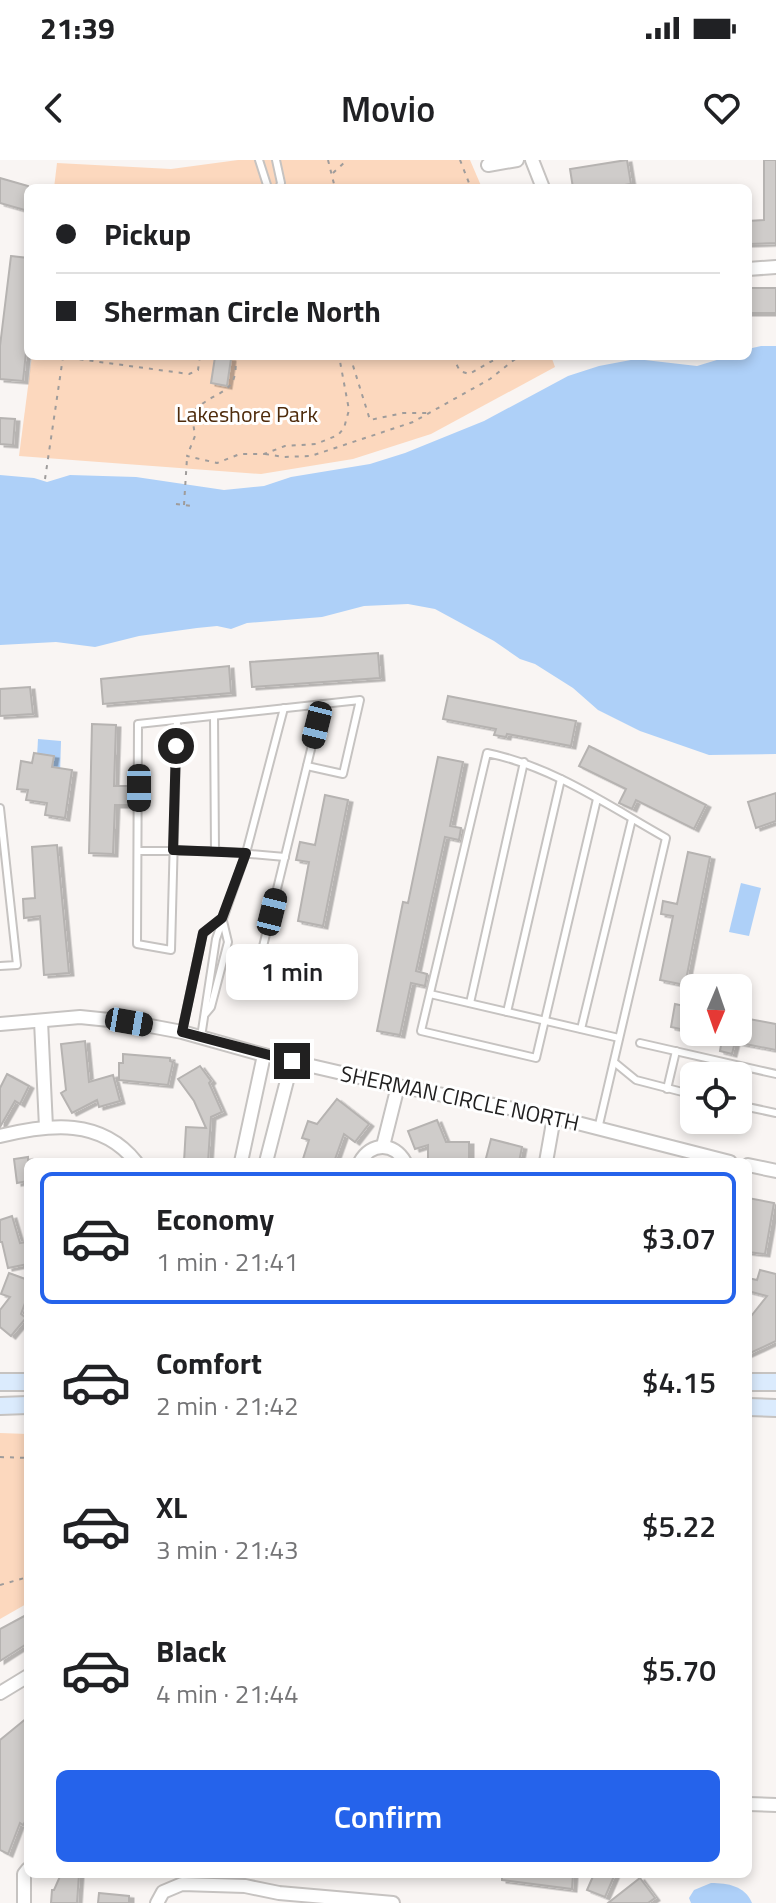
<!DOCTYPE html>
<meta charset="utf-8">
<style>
body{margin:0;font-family:"Titillium Web",sans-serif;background:#f2f2f2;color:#202124;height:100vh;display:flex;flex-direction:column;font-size:30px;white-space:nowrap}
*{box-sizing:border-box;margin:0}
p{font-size:26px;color:#757577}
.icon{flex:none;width:44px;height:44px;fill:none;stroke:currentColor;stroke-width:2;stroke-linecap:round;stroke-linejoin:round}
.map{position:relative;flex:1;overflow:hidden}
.sheet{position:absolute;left:24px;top:998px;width:728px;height:720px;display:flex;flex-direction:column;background:#fff;border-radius:12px;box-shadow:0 4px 12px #0003}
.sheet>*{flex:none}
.top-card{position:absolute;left:24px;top:24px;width:728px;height:176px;border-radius:12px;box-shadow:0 4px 12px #0003;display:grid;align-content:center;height:176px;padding:0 32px;background:#fff}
.needle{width:52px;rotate:182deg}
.fabs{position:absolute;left:680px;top:814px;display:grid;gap:16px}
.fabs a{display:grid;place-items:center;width:72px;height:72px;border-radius:12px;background:#fff;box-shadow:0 4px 12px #0003;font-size:40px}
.end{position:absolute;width:36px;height:36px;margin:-18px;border:10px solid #212020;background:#fff;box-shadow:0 0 0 4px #fff}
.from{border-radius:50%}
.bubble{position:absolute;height:56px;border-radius:12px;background:#fff;box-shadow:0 4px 12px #0003;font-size:26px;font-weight:600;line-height:56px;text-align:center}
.car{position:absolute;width:24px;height:48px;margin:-24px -12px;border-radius:10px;box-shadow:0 0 6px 2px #0007;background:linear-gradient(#222 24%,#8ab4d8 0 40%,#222 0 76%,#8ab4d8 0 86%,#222 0)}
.top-card b{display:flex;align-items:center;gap:28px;height:76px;font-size:30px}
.top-card b+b{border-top:2px solid #e0e0e0}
.top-card i{width:20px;height:20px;background:#202124}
ul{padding:14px 0 0;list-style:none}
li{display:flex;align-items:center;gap:24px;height:132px;margin:0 16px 12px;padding:0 16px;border:4px solid transparent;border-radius:12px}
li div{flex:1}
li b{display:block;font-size:30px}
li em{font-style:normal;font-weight:600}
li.selected{border-color:#2563eb}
li>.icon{width:72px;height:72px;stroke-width:1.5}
.action{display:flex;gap:16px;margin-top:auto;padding:16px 32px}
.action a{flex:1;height:92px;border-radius:12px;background:#2563eb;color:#fff;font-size:32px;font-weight:600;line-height:92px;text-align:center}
.status{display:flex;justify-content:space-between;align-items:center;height:56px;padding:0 40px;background:#fff;direction:ltr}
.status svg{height:22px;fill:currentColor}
header{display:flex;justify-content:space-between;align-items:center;height:104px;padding:0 32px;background:#fff;font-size:36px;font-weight:600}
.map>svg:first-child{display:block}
.green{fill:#fcd8be}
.water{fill:#aed0f8}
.building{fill:#cfccca;stroke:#b6b3b1;stroke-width:2;filter:url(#shadow)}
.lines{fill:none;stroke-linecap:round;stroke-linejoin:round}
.lane-casing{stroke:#c6c3c1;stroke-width:10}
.street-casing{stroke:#c6c3c1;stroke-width:16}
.secondary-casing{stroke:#c6c3c1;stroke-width:20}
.path{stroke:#9f9c9b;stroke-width:2;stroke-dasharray:4 6;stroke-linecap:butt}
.lane{stroke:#fff;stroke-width:6}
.street{stroke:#fff;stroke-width:12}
.secondary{stroke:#dbebfd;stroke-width:16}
.route{stroke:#212020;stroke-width:10}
.labels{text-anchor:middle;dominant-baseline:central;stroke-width:6;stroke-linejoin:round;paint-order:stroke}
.park-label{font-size:22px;fill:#4e2b0b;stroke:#fff}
.street-label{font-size:22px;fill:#212020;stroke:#fff}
</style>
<div class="status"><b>21:39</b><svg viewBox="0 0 49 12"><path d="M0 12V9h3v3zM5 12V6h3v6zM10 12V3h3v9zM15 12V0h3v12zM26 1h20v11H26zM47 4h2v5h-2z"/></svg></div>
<header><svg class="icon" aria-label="back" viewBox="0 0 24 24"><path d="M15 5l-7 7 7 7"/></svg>Movio<svg class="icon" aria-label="heart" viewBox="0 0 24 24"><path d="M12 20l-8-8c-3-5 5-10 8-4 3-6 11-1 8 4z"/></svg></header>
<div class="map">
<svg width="776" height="1743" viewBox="0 0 776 1743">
<defs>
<filter id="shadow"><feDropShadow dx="4.5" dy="2.5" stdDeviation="0" flood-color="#0004"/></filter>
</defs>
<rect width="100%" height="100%" fill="#f9f5f3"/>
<g class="green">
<polygon points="238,0 470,0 482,28 54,28 57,3 171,9"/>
<polygon points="32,196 551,196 555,207 431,274 353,299 261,314 19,296"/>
<polygon points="0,1273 28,1274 28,1443 0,1459"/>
</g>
<g class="water">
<polygon points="761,186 776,186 776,594 709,595 640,571 598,550 573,528 535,504 520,499 494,481 435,449 408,444 364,446 322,457 247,463 231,469 217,466 197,468 139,476 95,487 56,482 0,485 0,315 34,318 47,322 70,315 136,317 224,330 264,326 291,317 370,304 405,293 484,261 568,216 599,206 636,199 697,206 730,196 748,196 748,189"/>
<polygon points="38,579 61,581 60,616 36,615"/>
<polygon points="741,723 761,728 749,776 729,772"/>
<path d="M 711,1723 C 728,1723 745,1726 752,1743 L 691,1743 L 689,1738 L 694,1730 Z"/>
</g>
<g class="building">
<polygon points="627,0 631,24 606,28 573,28 570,9"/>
<polygon points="764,0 776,0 776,83 748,84 748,61 764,60"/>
<polygon points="0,18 28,26 28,51 0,43"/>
<polygon points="11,96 28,98 28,173 23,221 0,219 0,186"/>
<rect x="748" y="128" width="28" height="25"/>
<polygon points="215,197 231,199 227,226 211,223"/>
<polygon points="0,258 15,259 13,285 0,284"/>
<polygon points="378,493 380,518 252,527 250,502"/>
<polygon points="229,506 231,533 103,544 101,519"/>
<polygon points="30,527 33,554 0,556 0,529"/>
<polygon points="448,536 576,561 571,586 507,574 506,577 494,575 496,569 443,559"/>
<polygon points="92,564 116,565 114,626 129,626 129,645 115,645 113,694 89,693"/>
<polygon points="589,586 706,645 694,669 636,640 632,649 619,643 626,629 579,606"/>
<polygon points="34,593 54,596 52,607 72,610 65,658 45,655 47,643 26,640 28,630 17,629 21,601 32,603"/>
<polygon points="438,597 463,602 450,666 461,668 459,680 445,677 416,811 427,814 425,826 411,823 400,875 377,871 403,742 408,743"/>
<polygon points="776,633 776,661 756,668 748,642"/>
<polygon points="325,635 348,640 323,766 298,761 309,702 296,700 300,682 315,685"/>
<polygon points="57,685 69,813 44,815 40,756 24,758 23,739 35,738 32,687"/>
<polygon points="688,692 710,697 685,825 660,820 673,756 661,754 663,741 677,744"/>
<polygon points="675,844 694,848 694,872 671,867"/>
<polygon points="738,857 776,864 776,890 735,882 732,894 720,891 722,879 711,877 711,872 738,872"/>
<polygon points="85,881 89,922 113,915 120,941 99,947 97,940 72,953 61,933 66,930 61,884"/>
<polygon points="123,894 170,898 170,901 173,902 168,925 119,920 119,903 123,903"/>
<polygon points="200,906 211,921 209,923 222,952 211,957 208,1002 184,1002 186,967 206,968 194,941 178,919"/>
<polygon points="7,914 29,926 20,944 15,941 0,967 0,928"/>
<polygon points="337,939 369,964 355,982 344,974 334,1002 302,1002 309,980 302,978 308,961 317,964"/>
<polygon points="437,960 446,982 469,982 469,1002 428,1002 428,985 415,989 408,971"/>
<polygon points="491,979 522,987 519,1002 485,1002"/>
<polygon points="28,997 28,1021 17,1023 14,999"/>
<polygon points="748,1038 774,1043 765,1094 748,1092"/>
<polygon points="12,1056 20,1083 26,1082 28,1104 8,1108 2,1082 0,1082 0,1060"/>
<polygon points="760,1110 776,1114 776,1181 748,1194 748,1160 767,1136 748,1131 748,1118 757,1120"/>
<polygon points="9,1113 28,1120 28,1135 21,1154 26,1158 11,1176 0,1167 0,1150 10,1137 1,1134"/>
<polygon points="28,1454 28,1483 0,1501 0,1469"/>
<polygon points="28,1557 28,1657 23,1665 20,1663 8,1694 0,1690 0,1580"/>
<polygon points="61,1714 79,1714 77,1743 51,1743 52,1730 54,1730"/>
<polygon points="502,1714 573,1714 572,1729 502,1720"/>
<polygon points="594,1714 615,1714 605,1737 587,1730"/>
<polygon points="640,1718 655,1738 648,1743 608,1743"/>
<polygon points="99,1733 129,1736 129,1743 98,1743"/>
</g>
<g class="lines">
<defs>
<g id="lane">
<polyline points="259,0 268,28"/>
<polyline points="276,0 281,23 279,28"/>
<polyline points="214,556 215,691"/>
<path d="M 177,560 L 171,790 L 137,784 L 138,564 C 212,556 286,548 360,540 L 343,614 L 307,606"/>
<path d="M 597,639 L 536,898 L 421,871 L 487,593 C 552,606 609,646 666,678 L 598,969"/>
<polyline points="0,648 17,805 0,806"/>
<polyline points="139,691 215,691 285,697"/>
<polyline points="246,804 258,807 322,544"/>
<polyline points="430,834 619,878"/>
<polyline points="470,843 524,602"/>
<polyline points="507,852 561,619"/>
<polyline points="206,853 211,847 228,782 223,761"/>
<polyline points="581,869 632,659"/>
<polyline points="182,871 203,773 222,758"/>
<polyline points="201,877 216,779 246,693 284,548"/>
<polyline points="640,883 776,914"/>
<polyline points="614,902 636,920 694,935"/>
<polyline points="667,929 676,891"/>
<polyline points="738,945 776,953"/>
</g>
<g id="street">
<polyline points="532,0 543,28"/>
<polyline points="488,5 517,0"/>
<polyline points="748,109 776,107"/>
<polyline points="41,861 46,967"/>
<polyline points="0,864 80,857 129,862 182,872 264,895 398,926 554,957 730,1002"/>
<path d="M 0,976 C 50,964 101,958 136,1002"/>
<polyline points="383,986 398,926"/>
<polyline points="241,1002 264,895"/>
<polyline points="266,1002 292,901"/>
<path d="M 360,1002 C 371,982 394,982 405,1002"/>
<polyline points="546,1002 554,957"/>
<polyline points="748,1005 776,1011"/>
<polyline points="0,1533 28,1516"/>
<polyline points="748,1644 776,1645"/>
<polyline points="24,1743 24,1714 28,1709"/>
<polyline points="157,1743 163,1732 182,1724 245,1726 279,1733 393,1743"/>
</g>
<g id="secondary">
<polyline points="0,1222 28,1222"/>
<polyline points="748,1222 776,1222"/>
<polyline points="0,1246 28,1245"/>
<polyline points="748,1247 776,1248"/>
</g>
</defs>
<use href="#lane" class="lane-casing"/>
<use href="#street" class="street-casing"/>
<use href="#secondary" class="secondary-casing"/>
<g class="path">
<polyline points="328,0 335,28"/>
<polyline points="460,0 471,28"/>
<polyline points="333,13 347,0"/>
<path d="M 235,196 C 240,236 216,229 195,250 L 193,262 L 195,276 L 187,296 L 217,303 L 240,294 L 264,294 L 285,286 L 316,284 L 338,275 L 344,268 L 349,250 L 339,196"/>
<polyline points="350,196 370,260 403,253 431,253"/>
<polyline points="452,196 460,211 469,214 501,196"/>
<polyline points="265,294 284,297 311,296 413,262 490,219 519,196"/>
<polyline points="45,319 63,197 189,214 198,210 200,196"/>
<polyline points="176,344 191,346"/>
<polyline points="184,345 187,298"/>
<polyline points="0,1297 28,1298"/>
<polyline points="0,1425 28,1417"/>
</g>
<use href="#lane" class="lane"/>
<use href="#street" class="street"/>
<use href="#secondary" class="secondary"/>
</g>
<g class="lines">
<polyline class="route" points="176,586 173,690 246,693 222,758 203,773 182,872 292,901"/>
</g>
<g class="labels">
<g class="park-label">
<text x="247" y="254">Lakeshore Park</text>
</g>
<g class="street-label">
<text transform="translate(460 938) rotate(12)">SHERMAN CIRCLE NORTH</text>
</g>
</g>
</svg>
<div class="fabs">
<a><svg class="needle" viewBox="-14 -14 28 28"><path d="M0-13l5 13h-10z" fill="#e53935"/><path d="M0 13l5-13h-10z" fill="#757577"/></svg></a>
<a><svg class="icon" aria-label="locate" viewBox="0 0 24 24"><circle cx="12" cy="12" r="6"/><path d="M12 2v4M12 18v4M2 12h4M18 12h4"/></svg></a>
</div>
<i class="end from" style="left:176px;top:586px"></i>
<i class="end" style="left:292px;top:901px"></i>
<div class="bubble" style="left:226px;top:784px;width:132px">1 min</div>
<i class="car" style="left:317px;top:565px;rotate:194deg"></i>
<i class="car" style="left:139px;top:628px;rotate:180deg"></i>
<i class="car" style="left:272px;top:752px;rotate:14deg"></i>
<i class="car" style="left:129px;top:862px;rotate:100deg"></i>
<div class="top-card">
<b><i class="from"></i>Pickup</b>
<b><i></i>Sherman Circle North</b>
</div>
<section class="sheet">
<ul>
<li class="selected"><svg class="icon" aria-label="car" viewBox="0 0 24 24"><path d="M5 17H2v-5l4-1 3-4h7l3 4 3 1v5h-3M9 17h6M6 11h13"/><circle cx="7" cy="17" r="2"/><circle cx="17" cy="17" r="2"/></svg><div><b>Economy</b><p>1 min · 21:41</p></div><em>$3.07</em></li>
<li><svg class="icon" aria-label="car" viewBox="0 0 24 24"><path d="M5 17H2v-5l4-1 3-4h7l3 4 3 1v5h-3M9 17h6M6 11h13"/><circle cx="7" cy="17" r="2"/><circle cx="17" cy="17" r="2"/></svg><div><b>Comfort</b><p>2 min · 21:42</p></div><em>$4.15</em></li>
<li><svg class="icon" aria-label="car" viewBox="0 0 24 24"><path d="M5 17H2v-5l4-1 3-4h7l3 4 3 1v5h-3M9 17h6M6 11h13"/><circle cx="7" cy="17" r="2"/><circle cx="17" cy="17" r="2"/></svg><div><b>XL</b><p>3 min · 21:43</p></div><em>$5.22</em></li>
<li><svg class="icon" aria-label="car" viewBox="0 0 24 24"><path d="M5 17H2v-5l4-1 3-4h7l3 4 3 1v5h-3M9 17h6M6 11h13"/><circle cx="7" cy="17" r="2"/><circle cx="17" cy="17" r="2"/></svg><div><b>Black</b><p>4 min · 21:44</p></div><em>$5.70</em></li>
</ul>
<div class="action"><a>Confirm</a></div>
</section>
</div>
